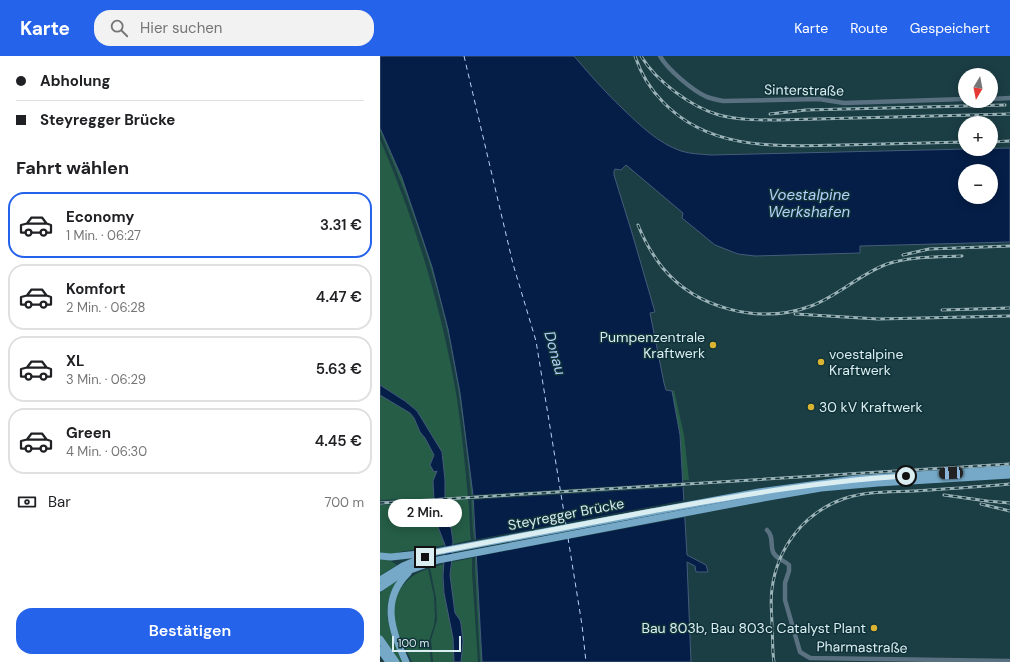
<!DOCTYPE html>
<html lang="de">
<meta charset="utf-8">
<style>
body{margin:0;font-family:"DM Sans",sans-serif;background:#f2f2f2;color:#202124;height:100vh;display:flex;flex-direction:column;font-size:15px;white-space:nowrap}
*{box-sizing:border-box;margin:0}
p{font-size:13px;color:#757577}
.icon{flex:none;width:22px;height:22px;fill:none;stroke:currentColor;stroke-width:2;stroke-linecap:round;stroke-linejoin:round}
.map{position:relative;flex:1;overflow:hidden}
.panel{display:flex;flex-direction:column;background:#fff;width:380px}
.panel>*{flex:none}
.hud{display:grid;align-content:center;height:88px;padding:0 16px;background:#fff}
.needle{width:26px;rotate:190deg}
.tools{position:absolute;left:578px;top:12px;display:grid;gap:8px}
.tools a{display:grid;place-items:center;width:40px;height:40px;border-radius:50%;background:#fff;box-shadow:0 2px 10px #0003;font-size:20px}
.scale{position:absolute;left:12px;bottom:10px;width:69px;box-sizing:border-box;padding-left:4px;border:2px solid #daedf1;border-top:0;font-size:11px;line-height:14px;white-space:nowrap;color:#daedf1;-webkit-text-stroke:3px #103339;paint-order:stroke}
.end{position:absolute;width:18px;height:18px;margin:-9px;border:5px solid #daedf1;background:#111;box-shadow:0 0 0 2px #111}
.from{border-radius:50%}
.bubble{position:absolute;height:28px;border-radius:14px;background:#fff;box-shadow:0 2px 10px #0003;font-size:13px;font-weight:600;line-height:28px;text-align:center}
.car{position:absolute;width:12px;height:24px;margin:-12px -6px;border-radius:5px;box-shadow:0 0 3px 1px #0007;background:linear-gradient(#222 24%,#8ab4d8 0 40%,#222 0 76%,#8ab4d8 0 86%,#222 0)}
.hud b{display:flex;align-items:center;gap:14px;height:38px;font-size:15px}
.hud b+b{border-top:1px solid #e0e0e0}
.hud i{width:10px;height:10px;background:#202124}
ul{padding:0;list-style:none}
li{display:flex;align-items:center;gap:12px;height:66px;margin:0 8px 6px;padding:0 8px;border:2px solid #e0e0e0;border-radius:16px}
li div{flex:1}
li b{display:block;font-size:15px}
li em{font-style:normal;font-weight:600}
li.current{border-color:#2563eb}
li>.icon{width:36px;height:36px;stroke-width:1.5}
h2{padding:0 16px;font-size:18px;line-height:48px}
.pay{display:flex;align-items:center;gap:10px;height:44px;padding:0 16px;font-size:15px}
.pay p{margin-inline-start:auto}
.cta{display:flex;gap:8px;margin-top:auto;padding:8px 16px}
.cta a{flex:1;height:46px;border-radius:16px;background:#2563eb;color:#fff;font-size:16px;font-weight:600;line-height:46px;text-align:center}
header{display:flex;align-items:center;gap:24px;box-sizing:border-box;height:56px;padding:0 20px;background:#2563eb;color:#fff}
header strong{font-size:19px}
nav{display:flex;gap:22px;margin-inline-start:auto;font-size:14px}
.search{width:280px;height:36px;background:#f2f2f2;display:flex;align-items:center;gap:10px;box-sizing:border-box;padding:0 14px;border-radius:16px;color:#757577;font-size:15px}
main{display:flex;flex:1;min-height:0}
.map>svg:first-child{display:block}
.green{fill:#255d46}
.water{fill:#051e47;stroke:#455c7a;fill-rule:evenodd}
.pier{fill:#1b3d44}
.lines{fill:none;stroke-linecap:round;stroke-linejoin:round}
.ferry{stroke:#b4d0fb;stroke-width:1;stroke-dasharray:5 4;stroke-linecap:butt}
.street{stroke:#597180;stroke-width:4.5}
.primary{stroke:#76a9c8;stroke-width:7}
.rail-casing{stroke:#9bb3b8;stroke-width:3}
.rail{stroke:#103339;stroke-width:1.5;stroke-dasharray:4.5;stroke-linecap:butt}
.route{stroke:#daedf1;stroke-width:5}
.poi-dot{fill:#dab333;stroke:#103339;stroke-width:1.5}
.labels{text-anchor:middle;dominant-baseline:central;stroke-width:3;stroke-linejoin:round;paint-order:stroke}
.street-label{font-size:14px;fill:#daedf1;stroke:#103339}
.poi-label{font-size:14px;fill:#daedf1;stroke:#103339;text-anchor:end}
.water-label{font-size:15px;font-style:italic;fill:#b4d0fb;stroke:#103339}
</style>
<header>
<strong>Karte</strong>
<div class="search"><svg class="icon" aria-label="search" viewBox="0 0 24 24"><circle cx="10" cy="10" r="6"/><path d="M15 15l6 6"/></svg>Hier suchen</div>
<nav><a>Karte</a><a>Route</a><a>Gespeichert</a></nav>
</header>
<main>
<section class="panel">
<div class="hud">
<b><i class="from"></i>Abholung</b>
<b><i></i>Steyregger Brücke</b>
</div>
<h2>Fahrt wählen</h2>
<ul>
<li class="current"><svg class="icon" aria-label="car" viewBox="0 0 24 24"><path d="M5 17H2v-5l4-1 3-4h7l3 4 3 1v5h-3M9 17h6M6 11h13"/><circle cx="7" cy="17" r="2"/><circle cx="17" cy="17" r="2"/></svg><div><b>Economy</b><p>1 Min. · 06:27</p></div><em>3.31 €</em></li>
<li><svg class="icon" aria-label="car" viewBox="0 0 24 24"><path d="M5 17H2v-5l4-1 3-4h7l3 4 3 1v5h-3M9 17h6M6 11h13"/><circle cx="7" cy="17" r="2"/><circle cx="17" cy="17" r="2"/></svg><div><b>Komfort</b><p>2 Min. · 06:28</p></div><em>4.47 €</em></li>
<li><svg class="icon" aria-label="car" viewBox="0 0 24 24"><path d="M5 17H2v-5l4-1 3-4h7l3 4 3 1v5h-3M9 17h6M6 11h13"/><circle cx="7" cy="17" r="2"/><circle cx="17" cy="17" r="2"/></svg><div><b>XL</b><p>3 Min. · 06:29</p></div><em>5.63 €</em></li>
<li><svg class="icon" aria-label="car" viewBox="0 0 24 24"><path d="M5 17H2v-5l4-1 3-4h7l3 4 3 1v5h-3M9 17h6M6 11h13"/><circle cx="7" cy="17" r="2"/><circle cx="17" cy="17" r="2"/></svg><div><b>Green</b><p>4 Min. · 06:30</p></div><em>4.45 €</em></li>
</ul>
<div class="pay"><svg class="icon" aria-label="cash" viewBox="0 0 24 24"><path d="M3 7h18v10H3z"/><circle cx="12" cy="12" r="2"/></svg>Bar<p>700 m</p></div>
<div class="cta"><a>Bestätigen</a></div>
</section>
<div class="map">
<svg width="630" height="606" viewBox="0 0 630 606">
<rect width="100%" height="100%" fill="#1b3d44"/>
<g class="green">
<path d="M 0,72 L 22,122 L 38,166 L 52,211 L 68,273 L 80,337 L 86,374 L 93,439 L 93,458 L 95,483 L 94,484 C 92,469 92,454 91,438 C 88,405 84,372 79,339 C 66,248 37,160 0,76 Z"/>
<path d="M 0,83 C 36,167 62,253 77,343 C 82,376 85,409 88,442 C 90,456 89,470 91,484 L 73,488 L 71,472 L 65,467 L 65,424 L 62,396 L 37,355 L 25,345 L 0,329 Z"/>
<polygon points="294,334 304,379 309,424 303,424 300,379 292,335"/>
<polygon points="0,339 30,357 34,362 40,376 45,382 54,399 50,409 57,415 53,425 55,453 59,475 65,489 19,496 16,498 0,498 0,449 31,447 31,443 0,444"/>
<polygon points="95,501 96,501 102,606 100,606 95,513"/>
<polygon points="92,502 92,516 98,606 81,606 83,586 81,568 80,564 75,557 74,548 71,535 70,519 72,506"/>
<polygon points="0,503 9,504 17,509 0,520"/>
<path d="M 64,508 C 59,528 67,549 71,569 C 74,581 74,594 74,606 L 53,606 L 51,584 L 57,564 L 56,542 L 50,512 Z"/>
<path d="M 48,513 L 54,540 L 55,561 L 54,569 L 49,585 L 51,606 L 32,606 C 26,593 18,579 15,566 C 10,541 24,520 48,513 Z"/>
<path d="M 18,525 C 15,530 12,534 10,539 C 1,562 15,586 24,606 L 20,606 L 0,580 L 0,537 L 14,526 Z"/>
</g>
<g class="water">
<path d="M 0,0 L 194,0 C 210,19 226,37 244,54 C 261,70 278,87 301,95 C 310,98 321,98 331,99 L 630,92 L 630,186 L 480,190 L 480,197 L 375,200 L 358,198 L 335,189 L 302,162 L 303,157 L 246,109 L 241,114 L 235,113 L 234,115 L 234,119 L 252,177 L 275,256 L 270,257 L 284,327 L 286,334 L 292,335 L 300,379 L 307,499 L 326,509 L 328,516 L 316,516 L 315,510 L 307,506 L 311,606 L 102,606 L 93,439 L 80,337 L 68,273 L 52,211 L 22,122 L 0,72 ZM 585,115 L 611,115 L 611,141 L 585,141 Z"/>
<polygon points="0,329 25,345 37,355 62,396 65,424 65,467 71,472 73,485 72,502 70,519 75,557 80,564 81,568 83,586 81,606 74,606 73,582 64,537 63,520 65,489 55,463 53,425 57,415 54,416 50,409 54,399 45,382 40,376 34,362 30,357 0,339"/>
</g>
<g class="pier">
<polygon points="305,426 305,430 303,431 91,444 91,439"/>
<polygon points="306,444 307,461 94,501 93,484"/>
</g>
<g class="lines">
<g class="ferry">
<polyline points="84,0 133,208 156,285 186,469"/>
<polyline points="188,482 202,569 206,606"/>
</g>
<g class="street">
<path d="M 280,0 C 287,13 313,35 327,41 C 333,43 338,44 343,45 L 439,43 L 464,47 L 585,43"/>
<polyline points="611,43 630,42"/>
<path d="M 387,474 C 394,481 390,488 393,496 C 396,503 404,504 409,509 L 409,515 L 405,527 L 405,544 L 420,596 L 430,602 L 630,605"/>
</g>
<g class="primary">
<polyline points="0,500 11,501 48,497"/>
<polyline points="0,524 23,510 56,496 379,436 475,423 630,413"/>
<polyline points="0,532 22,517 58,504 378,443 441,432 498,427 630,419"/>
<polyline points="0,583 16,606"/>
<polyline points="0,594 9,606"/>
<path d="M 26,606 C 12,574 0,545 28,517"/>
</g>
<defs>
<g id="rail">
<path d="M 255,0 C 261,18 270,33 283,46 C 331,96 400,90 463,89 C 504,88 544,87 585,86"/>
<path d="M 261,0 C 276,25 311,51 339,59 C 358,64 378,64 398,64 L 630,58"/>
<polyline points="390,58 426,54 625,49"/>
<polyline points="611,86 630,85"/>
<path d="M 258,169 C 264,184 272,198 282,211 C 316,253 380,269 431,250 C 458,240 480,218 507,208 C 532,200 557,201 582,200"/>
<polyline points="523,199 549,193 630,190"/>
<polyline points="562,254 630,252"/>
<polyline points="415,258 498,263 630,260"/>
<polyline points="564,439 607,445 630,447"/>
<polyline points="0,447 630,408"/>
<polyline points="601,448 630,455"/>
<path d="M 394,606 C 392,594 393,582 392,570 C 392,558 390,545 392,533 C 397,492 424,457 463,443 C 485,435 510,436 533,435 C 565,433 598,431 630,428"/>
</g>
</defs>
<use href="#rail" class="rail-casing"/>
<use href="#rail" class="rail"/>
</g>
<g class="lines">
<path class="route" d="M 45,501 L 56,496 C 128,482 200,469 272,455 C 357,440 439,425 526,420"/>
</g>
<g class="poi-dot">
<circle cx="333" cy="289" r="4"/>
<circle cx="441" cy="306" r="4"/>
<circle cx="431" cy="351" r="4"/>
<circle cx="494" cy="572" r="4"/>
</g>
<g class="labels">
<g class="street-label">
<text transform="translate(424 34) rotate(1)">Sinterstraße</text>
<text transform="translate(186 458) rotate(-11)">Steyregger Brücke</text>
<text transform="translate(482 591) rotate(1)">Pharmastraße</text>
</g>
<g class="poi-label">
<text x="325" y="281">Pumpenzentrale<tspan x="325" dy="16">Kraftwerk</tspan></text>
<text x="449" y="298" text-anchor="start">voestalpine<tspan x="449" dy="16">Kraftwerk</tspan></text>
<text x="439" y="351" text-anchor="start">30 kV Kraftwerk</text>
<text x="486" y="572">Bau 803b, Bau 803c Catalyst Plant</text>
</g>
<g class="water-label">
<text x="429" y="139">Voestalpine<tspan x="429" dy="17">Werkshafen</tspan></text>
<text transform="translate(175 297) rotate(75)">Donau</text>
</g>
</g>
</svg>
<div class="tools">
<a><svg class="needle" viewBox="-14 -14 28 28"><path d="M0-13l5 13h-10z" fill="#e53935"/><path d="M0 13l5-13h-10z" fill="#757577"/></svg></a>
<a>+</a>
<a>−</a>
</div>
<div class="scale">100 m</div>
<i class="end from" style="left:526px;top:420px"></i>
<i class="end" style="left:45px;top:501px"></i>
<div class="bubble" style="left:8px;top:443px;width:74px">2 Min.</div>
<i class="car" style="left:571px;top:417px;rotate:267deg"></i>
</div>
</main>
